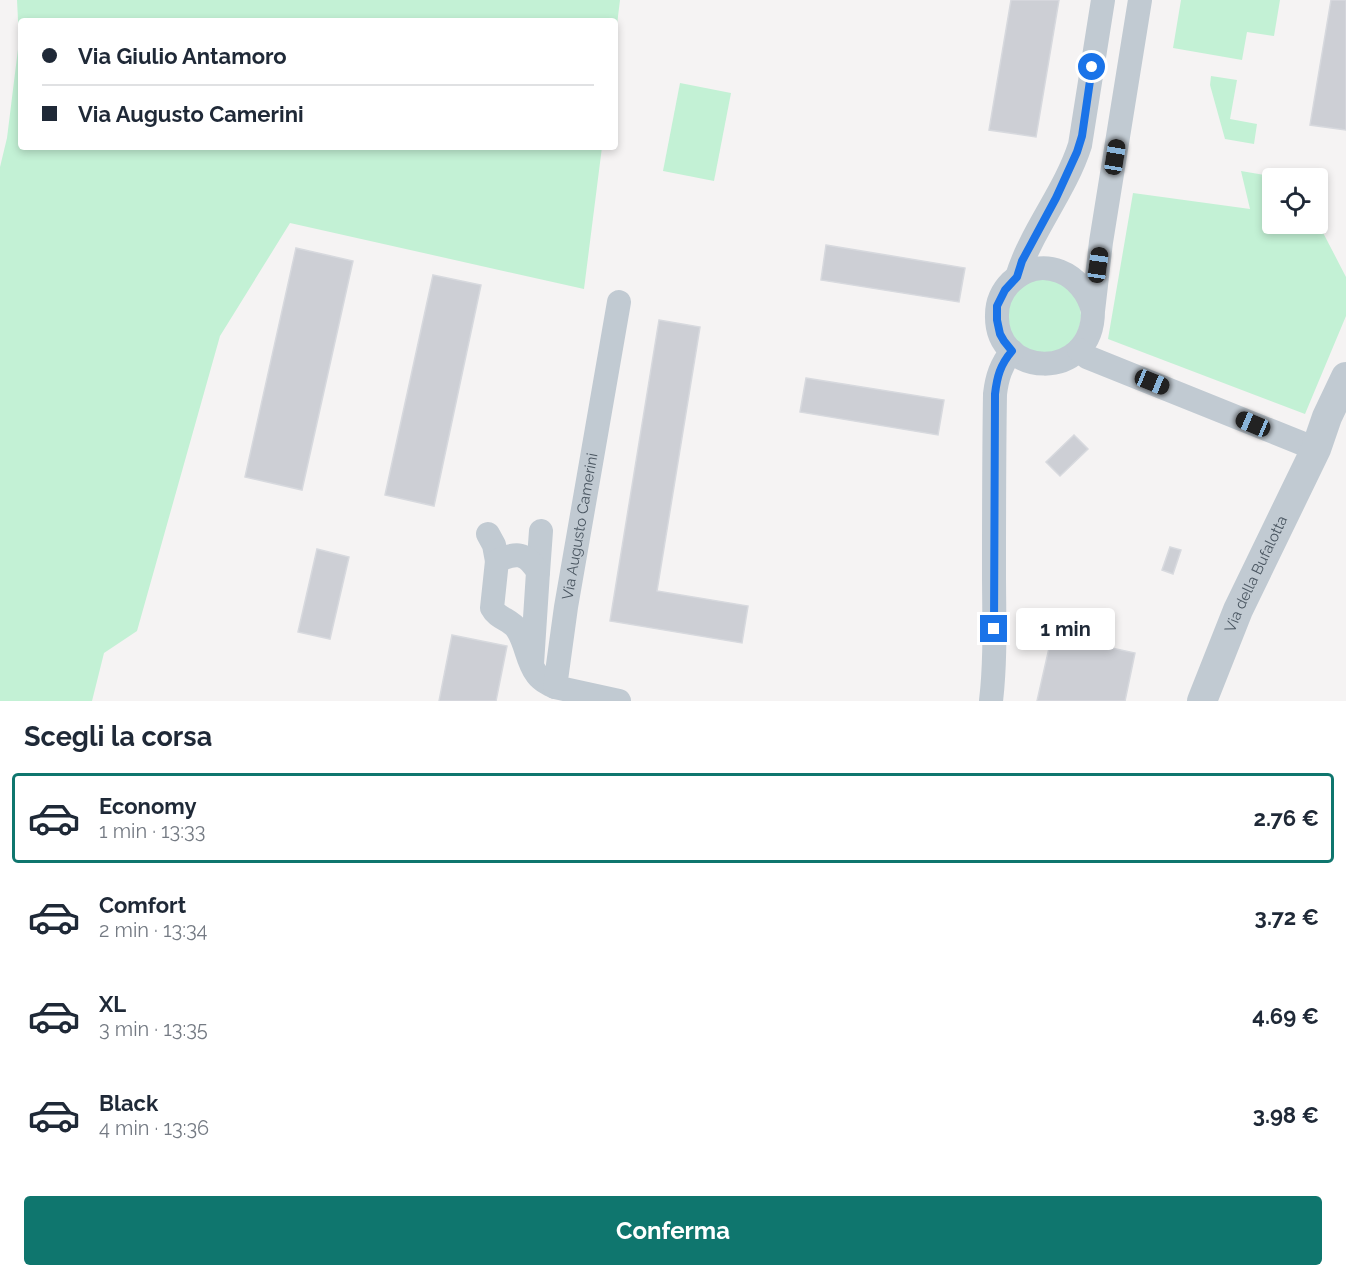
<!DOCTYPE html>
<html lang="it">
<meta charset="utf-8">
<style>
body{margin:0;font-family:Raleway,sans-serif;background:#f6f6f7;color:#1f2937;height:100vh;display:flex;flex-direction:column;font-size:22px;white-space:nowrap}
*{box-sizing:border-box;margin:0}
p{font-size:20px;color:#747a83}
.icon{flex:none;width:33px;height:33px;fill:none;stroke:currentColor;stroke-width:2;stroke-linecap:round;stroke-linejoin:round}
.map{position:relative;height:701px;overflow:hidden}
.drawer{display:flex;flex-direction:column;background:#fff;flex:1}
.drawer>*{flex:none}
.hud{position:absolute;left:18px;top:18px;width:600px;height:132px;border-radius:6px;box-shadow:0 3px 9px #0003;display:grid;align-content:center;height:132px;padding:0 24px;background:#fff}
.fabs{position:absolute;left:1262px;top:168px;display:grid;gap:12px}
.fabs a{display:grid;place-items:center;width:66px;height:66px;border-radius:6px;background:#fff;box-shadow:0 3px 9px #0003;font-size:30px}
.end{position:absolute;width:27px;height:27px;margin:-14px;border:8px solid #1a73e8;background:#fff;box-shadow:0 0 0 3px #fff}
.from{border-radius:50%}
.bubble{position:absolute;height:42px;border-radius:6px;background:#fff;box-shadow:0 3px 9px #0003;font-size:20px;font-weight:700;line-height:42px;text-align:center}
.car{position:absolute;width:18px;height:36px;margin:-18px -9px;border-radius:8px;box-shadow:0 0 4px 2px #0007;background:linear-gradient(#222 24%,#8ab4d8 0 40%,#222 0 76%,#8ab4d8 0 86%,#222 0)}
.hud b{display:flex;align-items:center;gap:21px;height:57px;font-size:22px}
.hud b+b{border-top:2px solid #e0e1e3}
.hud i{width:15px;height:15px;background:#1f2937}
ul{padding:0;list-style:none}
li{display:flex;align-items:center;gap:18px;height:90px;margin:0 12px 9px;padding:0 12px;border:3px solid transparent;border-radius:6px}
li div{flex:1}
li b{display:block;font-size:22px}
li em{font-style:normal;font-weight:700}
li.current{border-color:#0f766e}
li>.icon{width:54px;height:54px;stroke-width:1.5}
h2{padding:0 24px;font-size:27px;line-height:72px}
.primary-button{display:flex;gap:12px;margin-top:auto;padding:12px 24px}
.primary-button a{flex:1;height:69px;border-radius:6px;background:#0f766e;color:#fff;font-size:24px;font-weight:700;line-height:69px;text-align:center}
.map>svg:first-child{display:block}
.green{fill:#c3f1d5}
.building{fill:#cdcfd5;stroke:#d7d9de;stroke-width:1.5}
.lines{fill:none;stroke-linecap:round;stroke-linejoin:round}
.minor{stroke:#c1cad2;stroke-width:24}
.tertiary{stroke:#c1cad2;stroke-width:30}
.route{stroke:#1a73e8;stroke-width:8}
.labels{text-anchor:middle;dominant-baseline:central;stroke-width:6;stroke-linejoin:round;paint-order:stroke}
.street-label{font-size:15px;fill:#4a5661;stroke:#fff}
</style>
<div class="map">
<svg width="1346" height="701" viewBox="0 0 1346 701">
<rect width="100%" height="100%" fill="#f5f3f3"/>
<g class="green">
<polygon points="17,0 620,0 615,41 615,21 21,21 21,147 602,147 584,289 290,223 220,336 137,631 104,653 92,701 0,701 0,167 7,138 19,41"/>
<polygon points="1181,0 1280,0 1274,36 1247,32 1242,60 1173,48"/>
<polygon points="1211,76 1237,80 1230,119 1257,124 1254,144 1225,139 1210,85"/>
<polygon points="680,83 731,93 714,181 663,171"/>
<polygon points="1241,171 1283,178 1272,178 1272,224 1317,224 1317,221 1346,277 1346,316 1305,414 1108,339 1133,193 1250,209"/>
<circle cx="1044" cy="316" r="37"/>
</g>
<g class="building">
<polygon points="1011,0 1059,0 1036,137 989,130"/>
<polygon points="1331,0 1346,0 1346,130 1310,125"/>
<polygon points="826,245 965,268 959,302 821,280"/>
<polygon points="296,248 353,261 302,490 245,477"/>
<polygon points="433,275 481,285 434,506 385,495"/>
<polygon points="659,320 700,327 657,591 748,606 742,643 610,621"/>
<polygon points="806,378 944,400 938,435 800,412"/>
<polygon points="1074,435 1088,449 1060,476 1046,462"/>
<polygon points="1170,547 1181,550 1173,574 1162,570"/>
<polygon points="317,549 349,557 330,639 298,632"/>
<polygon points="452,635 507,646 496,701 439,701"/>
<polygon points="1052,635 1135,653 1125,701 1037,701"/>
</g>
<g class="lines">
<g class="minor">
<path d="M 1017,277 C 1031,231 1065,192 1080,145 L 1103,0"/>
<path d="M 1093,311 C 1084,273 1041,253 1011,282 C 1002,291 997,303 997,315 C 995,378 1093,383 1093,311 L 1101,242 L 1140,0"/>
<polyline points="1079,350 1087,357 1316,449"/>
<polyline points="488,534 494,545 497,561"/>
<polyline points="538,572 541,531"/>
<path d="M 532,664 L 538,572 C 526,552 516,552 497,561 L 492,608 C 497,618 511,620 517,629 C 526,642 527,661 536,673 C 540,680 549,684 555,687"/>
<path id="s1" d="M 619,701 L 555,687 L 566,607 L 619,302"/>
<path d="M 991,701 C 996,658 994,616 994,573 C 994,514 994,454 995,394 C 997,377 1001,365 1012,351"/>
</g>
<path class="tertiary" id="s2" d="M 1202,701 L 1238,610 L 1316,449 L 1327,417 L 1346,377"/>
</g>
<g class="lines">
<path class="route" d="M 994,629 L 995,394 C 997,377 1000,365 1012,351 L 1004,341 L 1000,334 L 997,320 L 997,306 L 1005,290 L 1017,277 L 1022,261 L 1056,198 L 1077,152 L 1082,136 L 1092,67"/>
</g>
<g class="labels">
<g class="street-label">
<text stroke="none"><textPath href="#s1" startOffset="228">Via Augusto Camerini</textPath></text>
<text stroke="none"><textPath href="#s2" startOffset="138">Via della Bufalotta</textPath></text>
</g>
</g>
</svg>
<div class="fabs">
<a><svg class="icon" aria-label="locate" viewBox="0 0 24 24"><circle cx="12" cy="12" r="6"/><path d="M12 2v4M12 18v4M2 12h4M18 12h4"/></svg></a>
</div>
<i class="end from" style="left:1092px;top:67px"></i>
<i class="end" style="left:994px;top:629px"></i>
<div class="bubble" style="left:1016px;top:608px;width:99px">1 min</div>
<i class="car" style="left:1115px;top:157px;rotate:9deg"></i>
<i class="car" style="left:1098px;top:265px;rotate:8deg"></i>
<i class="car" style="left:1152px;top:382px;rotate:112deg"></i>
<i class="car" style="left:1253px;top:424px;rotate:293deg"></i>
<div class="hud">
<b><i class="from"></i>Via Giulio Antamoro</b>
<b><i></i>Via Augusto Camerini</b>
</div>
</div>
<section class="drawer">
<h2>Scegli la corsa</h2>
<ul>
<li class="current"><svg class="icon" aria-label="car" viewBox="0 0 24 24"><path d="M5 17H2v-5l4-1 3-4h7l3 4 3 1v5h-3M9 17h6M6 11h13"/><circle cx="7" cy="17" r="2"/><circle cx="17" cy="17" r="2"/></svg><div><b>Economy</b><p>1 min · 13:33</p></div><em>2.76 €</em></li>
<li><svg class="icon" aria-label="car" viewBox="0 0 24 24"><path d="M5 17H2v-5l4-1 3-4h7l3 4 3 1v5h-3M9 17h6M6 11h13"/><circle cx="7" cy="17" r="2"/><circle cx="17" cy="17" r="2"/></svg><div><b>Comfort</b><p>2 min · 13:34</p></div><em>3.72 €</em></li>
<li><svg class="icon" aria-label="car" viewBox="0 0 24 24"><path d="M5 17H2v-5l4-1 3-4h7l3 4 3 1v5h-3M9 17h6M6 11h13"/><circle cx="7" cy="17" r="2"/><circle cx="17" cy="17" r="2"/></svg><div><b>XL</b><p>3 min · 13:35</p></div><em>4.69 €</em></li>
<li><svg class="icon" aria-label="car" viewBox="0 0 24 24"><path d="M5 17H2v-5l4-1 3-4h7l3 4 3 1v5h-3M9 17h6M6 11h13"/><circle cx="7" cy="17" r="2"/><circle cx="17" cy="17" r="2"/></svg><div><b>Black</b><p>4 min · 13:36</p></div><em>3.98 €</em></li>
</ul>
<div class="primary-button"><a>Conferma</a></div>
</section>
